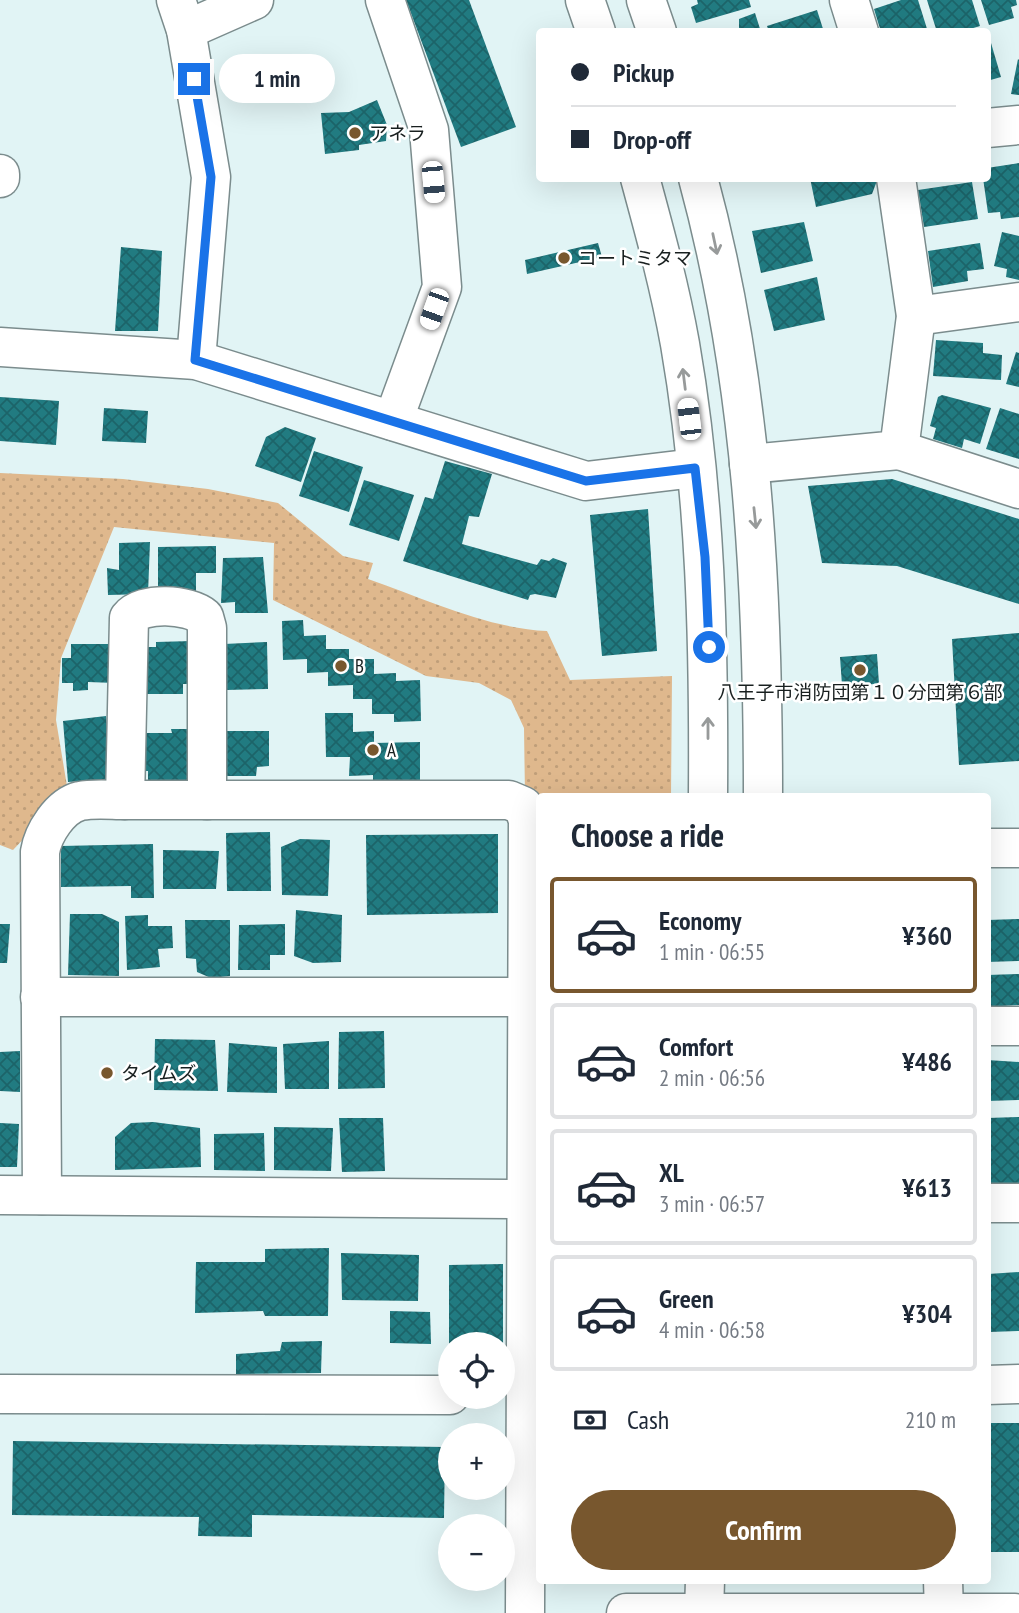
<!DOCTYPE html>
<meta charset="utf-8">
<style>
body{margin:0;font-family:"PT Sans Narrow","Noto Sans JP",sans-serif;background:#f2f2f3;color:#1f2937;height:100vh;display:flex;flex-direction:column;font-size:26px;white-space:nowrap}
*{box-sizing:border-box;margin:0}
p{font-size:23px;color:#747a83}
.icon{flex:none;width:38px;height:38px;fill:none;stroke:currentColor;stroke-width:2;stroke-linecap:round;stroke-linejoin:round}
.map{position:relative;flex:1;overflow:hidden}
.details{position:absolute;left:536px;top:793px;width:455px;height:791px;display:flex;flex-direction:column;background:#fff;border-radius:7px;box-shadow:0 7px 28px #0002}
.details>*{flex:none}
.guide{position:absolute;left:536px;top:28px;width:455px;height:154px;border-radius:7px;box-shadow:0 7px 28px #0002;display:grid;align-content:center;height:154px;padding:0 35px;background:#fff}
.fabs{position:absolute;left:438px;top:1332px;display:grid;gap:14px}
.fabs a{display:grid;place-items:center;width:77px;height:77px;border-radius:50%;background:#fff;box-shadow:0 7px 28px #0002;font-size:35px}
.end{position:absolute;width:32px;height:32px;margin:-16px;border:9px solid #1a73e8;background:#fff;box-shadow:0 0 0 4px #fff}
.from{border-radius:50%}
.bubble{position:absolute;height:49px;border-radius:24px;background:#fff;box-shadow:0 7px 28px #0002;font-size:23px;font-weight:800;line-height:49px;text-align:center}
.car{position:absolute;width:21px;height:42px;margin:-21px -10px;border-radius:9px;box-shadow:0 0 5px 2px #0007;background:linear-gradient(#fff 24%,#345 0 40%,#fff 0 76%,#345 0 86%,#fff 0)}
.guide b{display:flex;align-items:center;gap:24px;height:66px;font-size:26px}
.guide b+b{border-top:2px solid #e0e1e3}
.guide i{width:18px;height:18px;background:#1f2937}
ul{padding:0;list-style:none}
li{display:flex;align-items:center;gap:21px;height:116px;margin:0 14px 10px;padding:0 21px;border:4px solid #e0e1e3;border-radius:7px}
li div{flex:1}
li b{display:block;font-size:26px}
li em{font-style:normal;font-weight:800}
li.active{border-color:#78572e}
li>.icon{width:63px;height:63px;stroke-width:1.5}
h2{padding:0 35px;font-size:32px;line-height:84px}
.pay{display:flex;align-items:center;gap:18px;height:77px;padding:0 35px;font-size:26px}
.pay p{margin-inline-start:auto}
.primary-button{display:flex;gap:14px;margin-top:auto;padding:14px 35px}
.primary-button a{flex:1;height:80px;border-radius:42px;background:#78572e;color:#fff;font-size:28px;font-weight:800;line-height:80px;text-align:center}
.map>svg:first-child{display:block}
.park{fill:url(#park-dots)}
.building{fill:url(#building-cross-hatch)}
.lines{fill:none;stroke-linecap:round;stroke-linejoin:round}
.minor-casing{stroke:#7b8c8d;stroke-width:41}
.minor{stroke:#fff;stroke-width:38}
.oneway{stroke:#979a9a}
.route{stroke:#1a73e8;stroke-width:9}
.poi-dot{fill:#78572e;stroke:#fff;stroke-width:2.5}
.labels{text-anchor:middle;dominant-baseline:central;stroke-width:5;stroke-linejoin:round;paint-order:stroke}
.poi-label{font-size:19px;fill:#181f1f;stroke:#fff;text-anchor:start}
</style>
<div class="map">
<svg width="1019" height="1613" viewBox="0 0 1019 1613">
<defs>
<pattern id="park-dots" width="8" height="8" patternUnits="userSpaceOnUse" patternTransform="scale(1.75)"><rect width="8" height="8" fill="#dfb88d"/><path d="M2 2h.1M6 6h.1" fill="none" stroke="#bf9e79" stroke-width="1.8" stroke-linecap="round"/></pattern>
<pattern id="building-cross-hatch" width="8" height="8" patternUnits="userSpaceOnUse" patternTransform="scale(1.75)"><rect width="8" height="8" fill="#217b81"/><path d="M0 0l8 8M0 8l8-8" fill="none" stroke="#1c6469"/></pattern>
</defs>
<rect width="100%" height="100%" fill="#e1f4f5"/>
<path class="park" d="M 0,473 L 123,479 L 208,489 L 278,503 L 343,556 L 373,563 L 368,579 C 426,599 485,628 547,631 L 570,680 L 672,676 L 671,796 L 525,796 L 524,728 L 511,700 L 479,683 L 426,676 L 273,600 L 274,543 L 114,527 L 61,658 L 56,720 L 68,792 L 13,850 L 0,845 Z"/>
<g class="building">
<polygon points="406,0 469,0 516,127 461,147"/>
<polygon points="697,0 749,0 751,7 696,23 691,7 698,4"/>
<polygon points="901,0 918,0 928,32 881,32 874,9"/>
<polygon points="927,0 972,0 980,26 960,32 937,32"/>
<polygon points="981,0 1016,0 1017,5 1011,7 1014,18 989,25"/>
<polygon points="817,10 824,32 769,32 767,26"/>
<polygon points="755,13 761,32 733,32 739,29 739,19"/>
<polygon points="991,43 1001,77 987,81 987,44"/>
<polygon points="1018,59 1019,60 1019,95 1011,94"/>
<polygon points="377,100 387,125 386,141 359,145 359,150 325,154 321,113 349,112"/>
<polygon points="1019,163 1019,217 1001,219 1000,212 988,213 983,178 987,178 987,168"/>
<polygon points="810,178 878,178 872,194 816,207"/>
<polygon points="972,182 978,219 924,227 918,190"/>
<polygon points="804,222 813,261 761,273 752,231"/>
<polygon points="1002,232 1019,236 1019,280 1006,277 1007,269 994,266"/>
<polygon points="598,243 602,257 527,274 525,260"/>
<polygon points="980,243 984,269 967,271 968,281 933,287 928,251"/>
<polygon points="121,247 162,251 158,331 115,331"/>
<polygon points="817,277 825,320 774,331 764,290"/>
<polygon points="936,340 983,343 983,353 1002,355 1001,380 933,376"/>
<polygon points="1016,352 1019,353 1019,387 1006,384"/>
<polygon points="942,395 991,408 980,444 964,439 962,448 933,439 936,428 930,426 938,397"/>
<polygon points="0,397 59,401 56,445 0,441"/>
<polygon points="104,408 148,411 146,443 102,441"/>
<polygon points="1000,408 1019,414 1019,459 986,449"/>
<polygon points="285,427 316,438 301,482 255,466 266,437"/>
<polygon points="314,451 363,467 349,512 299,496"/>
<polygon points="445,461 492,474 479,517 469,516 462,544 537,565 541,559 549,561 553,558 567,563 556,598 535,594 530,595 528,600 403,561 425,497 433,499"/>
<polygon points="892,479 1019,519 1019,604 897,566 822,563 808,486"/>
<polygon points="364,480 414,495 399,541 349,525"/>
<polygon points="648,509 657,651 602,656 590,515"/>
<polygon points="150,542 148,594 108,595 107,568 119,570 119,543"/>
<polygon points="216,546 216,573 196,573 196,593 158,593 158,547"/>
<polygon points="263,557 268,613 235,613 235,602 221,603 223,558"/>
<polygon points="303,620 304,636 326,635 326,649 349,649 349,659 374,659 374,674 396,673 396,681 420,680 421,721 394,722 394,714 372,714 372,699 353,699 353,685 328,686 328,672 307,673 307,659 283,660 282,621"/>
<polygon points="1019,633 1019,761 959,765 952,639"/>
<polygon points="192,641 194,684 183,684 183,694 144,694 142,647 156,647 156,642"/>
<polygon points="267,642 268,689 226,690 224,644"/>
<polygon points="71,644 111,644 115,683 88,682 88,690 73,691 73,683 62,683 62,658 71,658"/>
<polygon points="877,654 879,684 842,685 840,657"/>
<polygon points="325,713 353,713 353,732 374,731 374,743 420,742 420,782 373,783 373,775 349,776 350,757 326,757"/>
<polygon points="106,716 111,779 68,782 63,721"/>
<polygon points="171,729 193,729 189,780 148,780 148,771 144,771 144,733 172,733"/>
<polygon points="223,731 269,731 269,766 257,767 256,776 222,776"/>
<polygon points="270,832 271,891 227,891 226,833"/>
<polygon points="498,834 498,913 367,915 366,835"/>
<polygon points="300,839 330,840 328,896 282,895 281,847"/>
<polygon points="153,844 154,898 131,898 131,886 61,887 61,846"/>
<polygon points="163,850 219,851 216,889 163,889"/>
<polygon points="296,910 342,915 341,962 313,963 294,956"/>
<polygon points="70,914 102,914 119,922 119,976 68,975"/>
<polygon points="148,915 148,926 172,926 173,948 158,949 160,967 127,970 125,916"/>
<polygon points="1019,919 1019,961 987,962 987,920"/>
<polygon points="185,920 230,920 230,976 211,978 197,972 196,959 186,958"/>
<polygon points="0,924 10,924 7,963 0,963"/>
<polygon points="285,924 285,955 270,955 270,970 238,970 239,925"/>
<polygon points="1019,974 1019,1005 987,1007 987,975"/>
<polygon points="384,1031 385,1088 338,1089 339,1032"/>
<polygon points="155,1039 215,1040 218,1091 154,1090"/>
<polygon points="329,1041 329,1089 285,1089 283,1044"/>
<polygon points="229,1043 277,1047 277,1093 227,1092"/>
<polygon points="20,1051 20,1092 0,1091 0,1052"/>
<polygon points="987,1060 1019,1062 1019,1100 987,1101"/>
<polygon points="1019,1117 1019,1185 987,1185 987,1118"/>
<polygon points="339,1118 383,1118 385,1171 342,1172"/>
<polygon points="153,1122 200,1128 201,1167 115,1170 115,1137 131,1123"/>
<polygon points="0,1123 19,1124 17,1167 0,1167"/>
<polygon points="274,1127 333,1128 331,1171 274,1170"/>
<polygon points="264,1133 265,1171 214,1170 214,1134"/>
<polygon points="329,1248 328,1316 265,1316 263,1311 195,1313 196,1262 265,1262 265,1249"/>
<polygon points="341,1253 419,1255 418,1301 342,1300"/>
<polygon points="503,1264 503,1344 449,1344 449,1265"/>
<polygon points="1019,1272 1019,1331 989,1332 988,1274"/>
<polygon points="390,1311 430,1312 431,1344 390,1343"/>
<polygon points="322,1341 321,1373 236,1374 236,1354 280,1351 282,1342"/>
<rect x="987" y="1423" width="32" height="129"/>
<polygon points="13,1441 445,1447 444,1518 252,1515 252,1537 198,1536 199,1517 12,1515"/>
</g>
<g class="lines">
<defs>
<g id="minor">
<polyline points="176,0 186,30 211,177 196,360"/>
<polyline points="385,0 429,130 442,287 393,421"/>
<polyline points="585,0 596,32"/>
<polyline points="646,0 657,32"/>
<polyline points="849,0 859,32"/>
<polyline points="186,30 254,0"/>
<polyline points="987,128 1019,125"/>
<polyline points="0,174 0,178"/>
<path d="M 640,178 C 655,233 670,288 680,344 C 706,494 709,645 708,796"/>
<path d="M 698,178 C 753,380 763,588 763,796"/>
<polyline points="916,316 1019,302"/>
<polyline points="0,347 196,360 586,481 695,468"/>
<polyline points="899,450 1019,489"/>
<polyline points="749,464 899,450 916,316 896,178"/>
<path d="M 125,800 L 129,618 C 142,601 189,604 204,617 L 207,628 L 207,800"/>
<polyline points="987,848 1019,848"/>
<polyline points="40,997 526,997"/>
<polyline points="987,1026 1019,1026"/>
<polyline points="0,1195 526,1199"/>
<path d="M 42,1195 L 40,852 C 43,833 60,806 80,801 C 94,798 111,800 125,800 L 509,800 L 523,806 L 528,820 L 525,1613"/>
<polyline points="987,1203 1019,1203"/>
<polyline points="987,1385 1019,1384"/>
<polyline points="0,1394 450,1395"/>
<polyline points="943,1580 944,1613"/>
<polyline points="626,1613 1015,1613"/>
<polyline points="704,1613 705,1580"/>
</g>
</defs>
<use href="#minor" class="minor-casing"/>
<use href="#minor" class="minor"/>
</g>
<defs><path id="oneway-shaft" d="M-6 0H5M1.5-3L5.5 0L1.5 3" fill="none" stroke-width="1.6" stroke-linecap="round" stroke-linejoin="round" transform="scale(1.75)"/></defs>
<g class="oneway">
<use href="#oneway-shaft" transform="translate(715 244) rotate(78)"/>
<use href="#oneway-shaft" transform="translate(684 379) rotate(-97)"/>
<use href="#oneway-shaft" transform="translate(755 518) rotate(84)"/>
<use href="#oneway-shaft" transform="translate(708 728) rotate(-90)"/>
</g>
<g class="lines">
<polyline class="route" points="194,79 211,177 195,360 586,481 695,468 705,557 709,647"/>
</g>
<g class="poi-dot">
<circle cx="355" cy="133" r="7"/>
<circle cx="564" cy="258" r="7"/>
<circle cx="341" cy="666" r="7"/>
<circle cx="860" cy="670" r="7"/>
<circle cx="373" cy="750" r="7"/>
<circle cx="107" cy="1073" r="7"/>
</g>
<g class="labels">
<g class="poi-label">
<text x="369" y="133">アネラ</text>
<text x="578" y="258">コートミタマ</text>
<text x="355" y="666">B</text>
<text x="860" y="692" text-anchor="middle">八王子市消防団第１０分団第６部</text>
<text x="387" y="750">A</text>
<text x="121" y="1073">タイムズ</text>
</g>
</g>
</svg>
<div class="fabs">
<a><svg class="icon" aria-label="locate" viewBox="0 0 24 24"><circle cx="12" cy="12" r="6"/><path d="M12 2v4M12 18v4M2 12h4M18 12h4"/></svg></a>
<a>+</a>
<a>−</a>
</div>
<i class="end from" style="left:709px;top:647px"></i>
<i class="end" style="left:194px;top:79px"></i>
<div class="bubble" style="left:219px;top:54px;width:116px">1 min</div>
<i class="car" style="left:433px;top:182px;rotate:175deg"></i>
<i class="car" style="left:434px;top:309px;rotate:200deg"></i>
<i class="car" style="left:689px;top:419px;rotate:353deg"></i>
<div class="guide">
<b><i class="from"></i>Pickup</b>
<b><i></i>Drop-off</b>
</div>
<section class="details">
<h2>Choose a ride</h2>
<ul>
<li class="active"><svg class="icon" aria-label="car" viewBox="0 0 24 24"><path d="M5 17H2v-5l4-1 3-4h7l3 4 3 1v5h-3M9 17h6M6 11h13"/><circle cx="7" cy="17" r="2"/><circle cx="17" cy="17" r="2"/></svg><div><b>Economy</b><p>1 min · 06:55</p></div><em>¥360</em></li>
<li><svg class="icon" aria-label="car" viewBox="0 0 24 24"><path d="M5 17H2v-5l4-1 3-4h7l3 4 3 1v5h-3M9 17h6M6 11h13"/><circle cx="7" cy="17" r="2"/><circle cx="17" cy="17" r="2"/></svg><div><b>Comfort</b><p>2 min · 06:56</p></div><em>¥486</em></li>
<li><svg class="icon" aria-label="car" viewBox="0 0 24 24"><path d="M5 17H2v-5l4-1 3-4h7l3 4 3 1v5h-3M9 17h6M6 11h13"/><circle cx="7" cy="17" r="2"/><circle cx="17" cy="17" r="2"/></svg><div><b>XL</b><p>3 min · 06:57</p></div><em>¥613</em></li>
<li><svg class="icon" aria-label="car" viewBox="0 0 24 24"><path d="M5 17H2v-5l4-1 3-4h7l3 4 3 1v5h-3M9 17h6M6 11h13"/><circle cx="7" cy="17" r="2"/><circle cx="17" cy="17" r="2"/></svg><div><b>Green</b><p>4 min · 06:58</p></div><em>¥304</em></li>
</ul>
<div class="pay"><svg class="icon" aria-label="cash" viewBox="0 0 24 24"><path d="M3 7h18v10H3z"/><circle cx="12" cy="12" r="2"/></svg>Cash<p>210 m</p></div>
<div class="primary-button"><a>Confirm</a></div>
</section>
</div>
